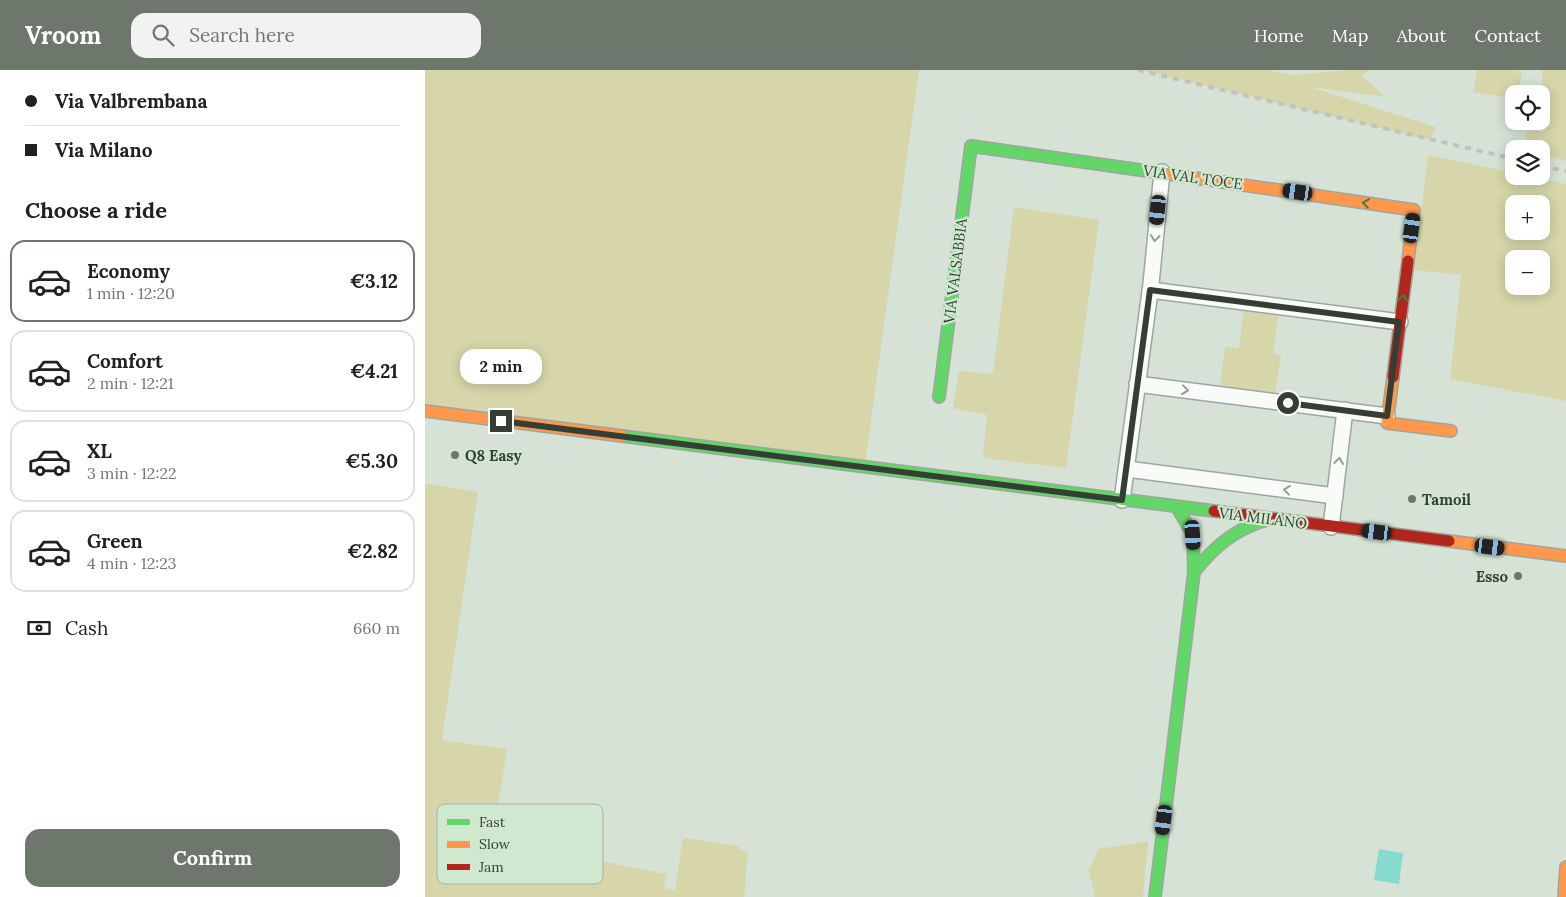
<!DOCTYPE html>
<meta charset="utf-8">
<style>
body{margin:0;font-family:Lora,serif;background:#f2f2f2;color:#202124;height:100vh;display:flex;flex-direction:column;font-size:19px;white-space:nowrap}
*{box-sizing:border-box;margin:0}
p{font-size:16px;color:#757577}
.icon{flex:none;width:28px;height:28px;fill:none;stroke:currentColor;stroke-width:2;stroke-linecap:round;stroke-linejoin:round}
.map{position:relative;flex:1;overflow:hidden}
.details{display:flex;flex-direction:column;background:#fff;width:425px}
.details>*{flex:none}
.guide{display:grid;align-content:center;height:110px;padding:0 25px;background:#fff}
.buttons{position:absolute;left:1080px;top:15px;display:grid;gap:10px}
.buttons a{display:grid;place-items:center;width:45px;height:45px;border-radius:10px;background:#fff;box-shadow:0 2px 12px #0003;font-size:25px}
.end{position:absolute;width:22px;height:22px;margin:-11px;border:6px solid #353e34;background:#fff;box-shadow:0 0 0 2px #fff}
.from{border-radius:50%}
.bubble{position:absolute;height:35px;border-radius:15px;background:#fff;box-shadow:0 2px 12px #0003;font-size:16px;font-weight:700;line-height:35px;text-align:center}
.car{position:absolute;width:15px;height:30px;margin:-15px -8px;border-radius:6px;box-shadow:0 0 4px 1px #0007;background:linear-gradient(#222 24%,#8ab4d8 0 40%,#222 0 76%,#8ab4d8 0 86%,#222 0)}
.guide b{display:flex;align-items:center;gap:18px;height:48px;font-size:19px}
.guide b+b{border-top:1px solid #e0e0e0}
.guide i{width:12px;height:12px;background:#202124}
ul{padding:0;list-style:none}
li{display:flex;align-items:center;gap:15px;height:82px;margin:0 10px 8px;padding:0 15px;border:2px solid #e0e0e0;border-radius:15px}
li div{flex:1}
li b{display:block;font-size:19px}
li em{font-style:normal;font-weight:700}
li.current{border-color:#6d776c}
li>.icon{width:45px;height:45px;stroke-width:1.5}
h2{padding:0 25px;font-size:22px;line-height:60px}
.pay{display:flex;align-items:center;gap:12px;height:55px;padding:0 25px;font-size:19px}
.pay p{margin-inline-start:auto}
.action{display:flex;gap:10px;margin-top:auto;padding:10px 25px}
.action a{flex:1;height:58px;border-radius:15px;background:#6d776c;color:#fff;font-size:20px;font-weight:700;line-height:58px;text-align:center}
header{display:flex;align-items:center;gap:30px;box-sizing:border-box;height:70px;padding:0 25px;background:#6d776c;color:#fff}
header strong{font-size:24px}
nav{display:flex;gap:28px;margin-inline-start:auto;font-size:18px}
.search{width:350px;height:45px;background:#f2f2f2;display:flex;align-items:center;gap:12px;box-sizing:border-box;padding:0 18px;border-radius:15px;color:#757577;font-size:19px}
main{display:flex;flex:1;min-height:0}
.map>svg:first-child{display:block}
.green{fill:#d6d6aa;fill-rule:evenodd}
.water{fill:#86dbcf}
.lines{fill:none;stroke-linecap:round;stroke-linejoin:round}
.street-casing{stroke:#9da79d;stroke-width:18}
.fast-casing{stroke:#9da79d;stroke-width:14}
.slow-casing{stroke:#9da79d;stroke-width:14}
.jam-casing{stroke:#9da79d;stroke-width:14}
.street{stroke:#f9fbf9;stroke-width:15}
.fast{stroke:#63d668;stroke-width:11}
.slow{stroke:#ff974d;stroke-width:11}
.jam{stroke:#b3261e;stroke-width:11}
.rail{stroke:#c0c3c0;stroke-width:4;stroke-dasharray:6 6;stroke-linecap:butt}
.oneway{stroke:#477b49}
.oneway2{stroke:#979c96}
.route{stroke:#353e34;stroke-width:6}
.poi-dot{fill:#6d776c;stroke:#d0e8cf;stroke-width:2}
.labels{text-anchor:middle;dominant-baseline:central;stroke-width:4.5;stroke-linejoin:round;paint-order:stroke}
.street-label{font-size:15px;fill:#353e34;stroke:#d0e8cf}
.poi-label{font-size:15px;font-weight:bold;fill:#353e34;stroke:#d0e8cf;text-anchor:start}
.key{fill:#d0e8cf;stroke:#a2b5a0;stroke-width:1}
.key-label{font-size:14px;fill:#353e34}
</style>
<header>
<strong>Vroom</strong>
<div class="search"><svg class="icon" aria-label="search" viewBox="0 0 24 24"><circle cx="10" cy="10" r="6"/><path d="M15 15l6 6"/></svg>Search here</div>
<nav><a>Home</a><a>Map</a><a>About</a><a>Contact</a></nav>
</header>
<main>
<section class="details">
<div class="guide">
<b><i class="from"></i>Via Valbrembana</b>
<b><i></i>Via Milano</b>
</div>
<h2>Choose a ride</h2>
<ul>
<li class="current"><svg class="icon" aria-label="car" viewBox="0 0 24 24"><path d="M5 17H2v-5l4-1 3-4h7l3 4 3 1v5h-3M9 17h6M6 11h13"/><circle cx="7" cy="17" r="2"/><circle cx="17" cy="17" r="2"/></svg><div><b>Economy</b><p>1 min · 12:20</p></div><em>€3.12</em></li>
<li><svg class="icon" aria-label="car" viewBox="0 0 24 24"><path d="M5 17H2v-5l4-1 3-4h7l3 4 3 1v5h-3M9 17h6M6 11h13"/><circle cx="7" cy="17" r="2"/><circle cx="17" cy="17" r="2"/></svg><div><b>Comfort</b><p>2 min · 12:21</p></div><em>€4.21</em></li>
<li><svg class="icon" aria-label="car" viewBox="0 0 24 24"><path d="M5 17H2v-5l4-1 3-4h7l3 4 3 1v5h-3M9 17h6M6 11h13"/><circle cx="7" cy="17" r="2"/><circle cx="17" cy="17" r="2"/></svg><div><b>XL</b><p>3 min · 12:22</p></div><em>€5.30</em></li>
<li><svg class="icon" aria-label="car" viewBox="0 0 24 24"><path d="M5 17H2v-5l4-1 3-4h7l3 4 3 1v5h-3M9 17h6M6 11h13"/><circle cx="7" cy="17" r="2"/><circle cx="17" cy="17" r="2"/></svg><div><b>Green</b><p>4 min · 12:23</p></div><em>€2.82</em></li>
</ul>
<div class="pay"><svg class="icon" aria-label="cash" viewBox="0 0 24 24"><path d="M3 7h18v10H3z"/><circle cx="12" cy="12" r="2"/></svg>Cash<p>660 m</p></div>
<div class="action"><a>Confirm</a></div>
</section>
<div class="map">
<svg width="1141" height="827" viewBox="0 0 1141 827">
<rect width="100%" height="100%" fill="#d5e2d5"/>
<g class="green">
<polygon points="0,0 494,0 439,401 0,346"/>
<polygon points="716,0 844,0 870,5 921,0 945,0 937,6 961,27 886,17 1010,57 1006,70"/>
<polygon points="1052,0 1086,0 1097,2 1093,24 1089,24 1089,29 1048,22"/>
<polygon points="1117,0 1141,0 1141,91 1116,84 1116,79 1099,79 1102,60 1119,62"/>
<path d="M 1003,85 L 1089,103 L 1089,106 L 1103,106 L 1141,114 L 1141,331 L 1025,309 L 1036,205 L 989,200 ZM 1089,134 L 1116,134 L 1116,161 L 1089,161 ZM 1089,189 L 1116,189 L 1116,216 L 1089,216 Z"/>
<polygon points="589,137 674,150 641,398 558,388 562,345 528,338 534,301 568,304"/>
<polygon points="819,238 854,242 848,284 856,285 850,323 795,316 800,277 814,278"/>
<polygon points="0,413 53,422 17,670 82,679 73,735 158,752 149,806 158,807 160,801 169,802 171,790 241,804 239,818 250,820 258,768 314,776 314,780 323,782 319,827 0,827"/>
<polygon points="723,771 718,827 670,827 664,801 673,779"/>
</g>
<polygon class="water" points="954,779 978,783 974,814 949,810"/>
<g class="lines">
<defs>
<g id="street">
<polyline points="725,220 975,252"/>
<polyline points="712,314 962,346"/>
<polyline points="702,399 910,426"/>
<polyline points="697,430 726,214 737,102"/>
<polyline points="906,457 920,340"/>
</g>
<g id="fast">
<polyline points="514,327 546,76 743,104"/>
<polyline points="197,366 789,441"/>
<path d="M 769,502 C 789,477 810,459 841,450"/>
<polyline points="730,827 769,502 768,465 752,437"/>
</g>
<g id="slow">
<polyline points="743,104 989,140 983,191"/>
<polyline points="968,307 962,353 1026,361"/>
<polyline points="0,341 197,366"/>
<polyline points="1024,471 1141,486"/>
<polyline points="1139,827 1141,797"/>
</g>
<g id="jam">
<polyline points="968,307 983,191"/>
<polyline points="789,441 1024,471"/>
</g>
</defs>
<use href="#street" class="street-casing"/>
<use href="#fast" class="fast-casing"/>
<use href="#slow" class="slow-casing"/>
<use href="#jam" class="jam-casing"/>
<use href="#street" class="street"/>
<use href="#fast" class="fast"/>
<use href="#slow" class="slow"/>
<use href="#jam" class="jam"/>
<g class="rail">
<polyline points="713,0 1089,89"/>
<polyline points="1116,96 1141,101"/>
</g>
</g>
<defs><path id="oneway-chevron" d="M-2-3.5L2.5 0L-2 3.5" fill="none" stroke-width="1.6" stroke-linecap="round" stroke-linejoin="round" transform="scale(1.25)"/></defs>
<g class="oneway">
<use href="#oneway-chevron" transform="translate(941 133) rotate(-172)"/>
<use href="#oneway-chevron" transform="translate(978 228) rotate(-83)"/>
</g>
<g class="oneway2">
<use href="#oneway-chevron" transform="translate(730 168) rotate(96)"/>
<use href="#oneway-chevron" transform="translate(760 320) rotate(7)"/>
<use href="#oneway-chevron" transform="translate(914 391) rotate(-84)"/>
<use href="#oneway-chevron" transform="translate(862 420) rotate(-173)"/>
</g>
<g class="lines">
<polyline class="route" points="76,351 697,430 725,220 974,252 962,346 863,333"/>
</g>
<g class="poi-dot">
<circle cx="30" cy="385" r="5"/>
<circle cx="987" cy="429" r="5"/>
<circle cx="1093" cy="506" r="5"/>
</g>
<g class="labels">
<g class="street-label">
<text transform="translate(768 107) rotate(8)">VIA VAL TOCE</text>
<text transform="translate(530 201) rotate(-83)">VIA VALSABBIA</text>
<text transform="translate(838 448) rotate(7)">VIA MILANO</text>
</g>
<g class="poi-label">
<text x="40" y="385">Q8 Easy</text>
<text x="997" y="429">Tamoil</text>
<text x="1083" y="506" text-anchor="end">Esso</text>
</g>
</g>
<rect x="12" y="734" width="166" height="80" rx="8" class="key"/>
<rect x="22" y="749" width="23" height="6" fill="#63d668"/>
<rect x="22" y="771" width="23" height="7" fill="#ff974d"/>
<rect x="22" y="794" width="23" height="6" fill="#b3261e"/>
<g class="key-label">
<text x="54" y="757">Fast</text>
<text x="54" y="779">Slow</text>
<text x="54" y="802">Jam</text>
</g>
</svg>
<div class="buttons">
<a><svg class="icon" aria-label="locate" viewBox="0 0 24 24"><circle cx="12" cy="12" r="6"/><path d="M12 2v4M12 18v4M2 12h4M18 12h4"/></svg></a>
<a><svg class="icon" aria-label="layers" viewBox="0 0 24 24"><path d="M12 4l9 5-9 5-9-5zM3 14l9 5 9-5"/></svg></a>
<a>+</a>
<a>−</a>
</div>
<i class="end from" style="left:863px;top:333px"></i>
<i class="end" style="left:76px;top:351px"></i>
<div class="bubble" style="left:35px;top:279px;width:82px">2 min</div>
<i class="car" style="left:873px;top:122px;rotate:278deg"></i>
<i class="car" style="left:733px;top:140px;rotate:186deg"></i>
<i class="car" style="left:987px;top:158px;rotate:8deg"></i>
<i class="car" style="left:952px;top:462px;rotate:277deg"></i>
<i class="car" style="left:768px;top:465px;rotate:176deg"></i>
<i class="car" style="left:1065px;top:477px;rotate:97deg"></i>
<i class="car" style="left:739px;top:750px;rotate:187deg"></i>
</div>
</main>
